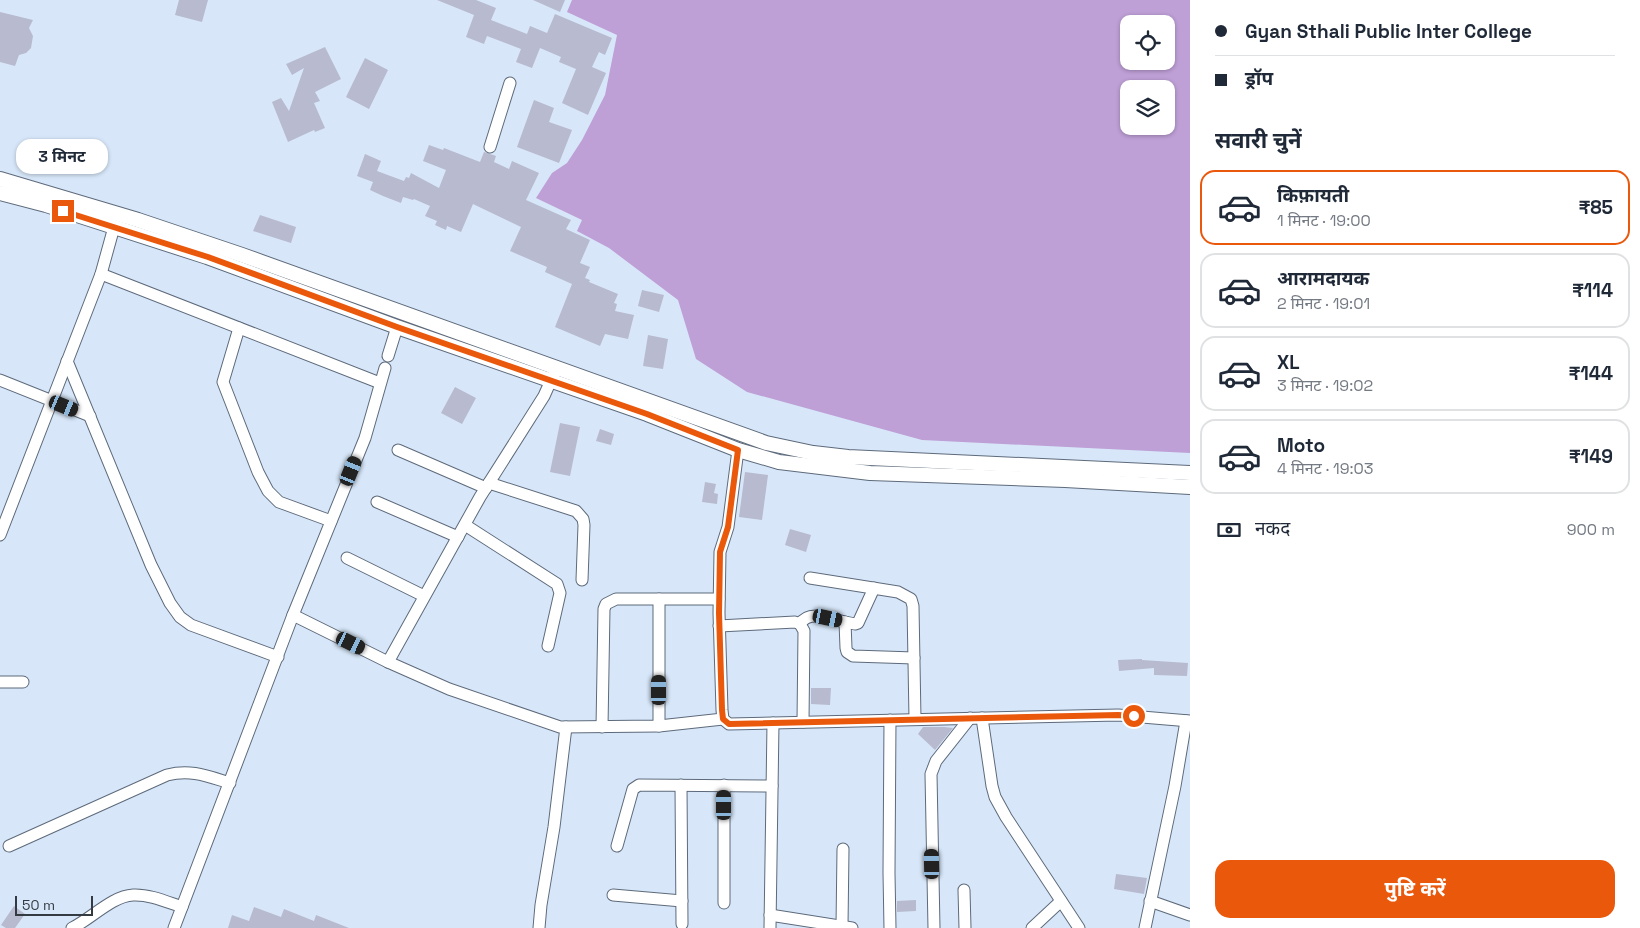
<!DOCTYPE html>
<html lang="hi">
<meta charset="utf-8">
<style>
body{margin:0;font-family:"Space Grotesk","Noto Sans Devanagari",sans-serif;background:#f2f2f3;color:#1f2937;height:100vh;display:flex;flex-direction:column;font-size:19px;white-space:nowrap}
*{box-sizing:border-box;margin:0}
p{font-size:16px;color:#747a83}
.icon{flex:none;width:28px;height:28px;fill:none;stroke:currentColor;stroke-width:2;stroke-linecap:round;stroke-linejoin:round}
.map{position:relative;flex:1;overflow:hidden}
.panel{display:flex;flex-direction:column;background:#fff;width:450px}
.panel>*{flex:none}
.hud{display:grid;align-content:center;height:110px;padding:0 25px;background:#fff}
.buttons{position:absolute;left:1120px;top:15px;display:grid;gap:10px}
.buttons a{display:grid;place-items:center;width:55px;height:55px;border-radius:10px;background:#fff;box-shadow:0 1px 4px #0004;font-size:25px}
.scale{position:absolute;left:15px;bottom:12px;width:78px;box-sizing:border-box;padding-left:5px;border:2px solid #343a42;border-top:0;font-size:14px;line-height:18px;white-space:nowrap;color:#343a42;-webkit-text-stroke:4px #d7e7f9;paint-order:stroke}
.end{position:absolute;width:22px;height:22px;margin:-11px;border:6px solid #ea580c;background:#fff;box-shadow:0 0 0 2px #fff}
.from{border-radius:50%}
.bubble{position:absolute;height:35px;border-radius:15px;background:#fff;box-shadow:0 1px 4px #0004;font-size:16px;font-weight:700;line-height:35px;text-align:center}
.car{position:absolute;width:15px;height:30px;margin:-15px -8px;border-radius:6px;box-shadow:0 0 4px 1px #0007;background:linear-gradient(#222 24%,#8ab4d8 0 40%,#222 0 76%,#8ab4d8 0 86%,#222 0)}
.hud b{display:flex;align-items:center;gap:18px;height:48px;font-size:19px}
.hud b+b{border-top:1px solid #e0e1e3}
.hud i{width:12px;height:12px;background:#1f2937}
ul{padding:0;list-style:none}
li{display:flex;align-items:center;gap:15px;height:75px;margin:0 10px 8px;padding:0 15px;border:2px solid #e0e1e3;border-radius:15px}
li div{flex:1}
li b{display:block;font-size:19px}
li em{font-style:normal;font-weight:700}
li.selected{border-color:#ea580c}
li>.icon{width:45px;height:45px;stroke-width:1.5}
h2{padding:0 25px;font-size:22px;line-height:60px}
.pay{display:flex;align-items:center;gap:12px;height:55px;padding:0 25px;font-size:19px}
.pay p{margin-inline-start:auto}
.button{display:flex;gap:10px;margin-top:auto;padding:10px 25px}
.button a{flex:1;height:58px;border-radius:15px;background:#ea580c;color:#fff;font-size:20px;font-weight:700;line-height:58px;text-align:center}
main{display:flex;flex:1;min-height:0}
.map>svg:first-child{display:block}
.forest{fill:#be9fd6;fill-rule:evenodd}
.building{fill:#b8bacf}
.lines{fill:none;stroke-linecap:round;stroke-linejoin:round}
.minor-casing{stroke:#5d6a7b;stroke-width:13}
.major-casing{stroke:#5d6a7b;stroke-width:16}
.minor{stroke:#fff;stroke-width:11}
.major{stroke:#fff;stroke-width:14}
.route{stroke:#ea580c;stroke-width:6}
</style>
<main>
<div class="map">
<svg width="1190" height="928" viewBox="0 0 1190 928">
<rect width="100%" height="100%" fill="#d7e7f9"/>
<path class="forest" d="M 572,0 L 1190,0 L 1190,453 L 922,440 L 747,392 L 696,359 L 678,300 L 609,248 L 577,231 L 582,220 L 536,198 L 552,173 L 567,163 L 582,140 L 605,95 L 617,35 L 567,12 ZM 1129,24 L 1166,24 L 1166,61 L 1129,61 ZM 1129,89 L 1166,89 L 1166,126 L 1129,126 Z"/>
<g class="building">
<polygon points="179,0 208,0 202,22 175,15"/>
<polygon points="437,0 476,0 496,8 491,20 527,34 530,26 547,33 555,14 612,38 605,55 599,52 592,67 606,73 588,115 562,103 576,69 559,62 561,57 540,48 532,68 516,62 521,49 487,36 484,44 466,37 474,15"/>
<polygon points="533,0 565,0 560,12"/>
<polygon points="0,12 33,20 29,28 33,36 31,48 26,53 19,55 15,66 0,62"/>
<polygon points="325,47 341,79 315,92 320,101 314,103 325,128 315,132 314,130 288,142 272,102 281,98 289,111 304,68 292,75 286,64"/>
<polygon points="365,58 388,70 369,109 346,97"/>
<polygon points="534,100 554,108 549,122 572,130 559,163 517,147"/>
<polygon points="429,145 443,150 444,148 480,162 484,152 496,156 494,162 509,169 512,161 539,173 526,200 571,220 566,229 590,240 580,263 590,267 585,278 590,280 589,282 618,294 614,303 617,304 615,311 634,315 628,339 605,334 600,346 555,327 572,284 545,272 547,267 510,251 521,227 473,204 461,232 447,226 446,230 435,225 437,221 425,216 430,206 414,199 413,200 403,197 401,203 383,196 370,190 373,182 357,176 365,154 381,161 377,171 404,181 406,177 409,178 411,173 439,188 446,170 423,161"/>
<polygon points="260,215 296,227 291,243 253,231"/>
<polygon points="642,290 664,295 659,312 638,306"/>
<polygon points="648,335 668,339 663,369 643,366"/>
<polygon points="455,387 476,398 462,424 441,413"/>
<polygon points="560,423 580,427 570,476 550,472"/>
<polygon points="600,429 614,434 611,445 596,441"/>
<polygon points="745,472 768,475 762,520 739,517"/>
<polygon points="705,482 716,484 714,493 718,494 717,504 702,502"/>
<polygon points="790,529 811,535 806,552 785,545"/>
<polygon points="1142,659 1142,660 1188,663 1187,676 1154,675 1154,668 1119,671 1118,660"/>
<polygon points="811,688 831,688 830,705 811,704"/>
<polygon points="923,727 944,727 953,728 935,750 918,734"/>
<polygon points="1116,874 1147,878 1144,894 1114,889"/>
<polygon points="916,900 916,911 897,912 897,901"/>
<polygon points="14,906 25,914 15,928 6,928 1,925"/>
<polygon points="254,907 281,917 284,909 314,921 316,915 349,928 228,928 232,915 249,921"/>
</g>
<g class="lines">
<defs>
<g id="minor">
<polyline points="490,147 510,83"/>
<polyline points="101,274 380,383"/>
<polyline points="239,328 223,382 258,472 268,491 279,502 331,521"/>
<polyline points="388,356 397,327"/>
<polyline points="67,361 151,565 170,603 180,617 191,625 278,657"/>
<polyline points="0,380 90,416"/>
<polyline points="398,450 486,488"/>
<polyline points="738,450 728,527 720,552 719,613 722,710 723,719 729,724 1118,715 1190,721"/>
<polyline points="489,483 576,511 583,519 584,525 582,580"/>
<polyline points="377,502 458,537"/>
<polyline points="465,525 557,584 560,593 548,646"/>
<polyline points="0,535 101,274 114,227"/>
<polyline points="347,558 424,596"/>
<polyline points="810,578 898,592 911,599 913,606 915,719"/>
<polyline points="659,599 659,726"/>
<polyline points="293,615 388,662 449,689 560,727 659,726 723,719"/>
<polyline points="845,622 855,624 858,623 874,588"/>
<path d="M 800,624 C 809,609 830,619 845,622 L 846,648 L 847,652 L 853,656 L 914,658"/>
<polyline points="719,626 795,622 800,624 804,631 803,722"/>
<polyline points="388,662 480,497 544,396 557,367"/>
<polyline points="0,682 23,682"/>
<polyline points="982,718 992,786 995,797 1006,817 1079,928"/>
<polyline points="602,727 604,609 606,604 616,599 719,599"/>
<polyline points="681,785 682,924"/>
<polyline points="724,785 724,903"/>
<path d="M 9,846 L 167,775 C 191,769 207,776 230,783"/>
<polyline points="617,846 633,789 639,785 772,786"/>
<polyline points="964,890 965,928"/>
<polyline points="613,895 682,901"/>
<polyline points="1150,901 1190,915"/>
<polyline points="770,915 852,928"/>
<polyline points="842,926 843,849"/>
<path d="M 72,928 C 91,919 112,896 133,895 C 149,894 167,902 182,907"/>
<polyline points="174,928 293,615 365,438 385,368"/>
<polyline points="539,928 541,905 554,827 566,727"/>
<polyline points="770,928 773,723"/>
<polyline points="890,928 889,873 890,720"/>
<polyline points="934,928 931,774 936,761 970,718"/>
<polyline points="1032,928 1061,901"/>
<polyline points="1145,928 1175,786 1186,721"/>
</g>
<g id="major">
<polyline points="0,179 138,220 242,255 766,443 813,453 848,457 1190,473"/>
<polyline points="0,193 46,205 207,257 397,327 647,414 738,450 779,462 870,473 1065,480 1190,487"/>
</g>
</defs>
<use href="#minor" class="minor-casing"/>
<use href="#major" class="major-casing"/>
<use href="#minor" class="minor"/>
<use href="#major" class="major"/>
</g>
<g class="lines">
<polyline class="route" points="63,211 208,257 397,327 647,414 738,450 728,527 720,552 719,613 722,710 723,719 729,724 1118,715 1134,716"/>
</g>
</svg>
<div class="buttons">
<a><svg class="icon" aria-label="locate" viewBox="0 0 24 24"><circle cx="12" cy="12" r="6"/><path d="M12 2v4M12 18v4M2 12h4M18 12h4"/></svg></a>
<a><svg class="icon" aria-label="layers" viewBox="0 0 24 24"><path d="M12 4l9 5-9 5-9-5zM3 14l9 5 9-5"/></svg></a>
</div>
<div class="scale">50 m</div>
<i class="end from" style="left:1134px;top:716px"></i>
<i class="end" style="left:63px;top:211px"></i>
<div class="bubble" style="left:16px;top:139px;width:92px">3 मिनट</div>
<i class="car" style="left:64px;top:406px;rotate:112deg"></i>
<i class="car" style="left:351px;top:471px;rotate:22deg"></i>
<i class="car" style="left:828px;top:618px;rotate:102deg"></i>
<i class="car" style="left:351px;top:643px;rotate:116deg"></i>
<i class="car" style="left:659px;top:690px;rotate:0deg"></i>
<i class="car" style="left:724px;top:805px;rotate:0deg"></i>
<i class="car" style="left:932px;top:864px;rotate:359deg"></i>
</div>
<section class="panel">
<div class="hud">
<b><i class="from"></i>Gyan Sthali Public Inter College</b>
<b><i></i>ड्रॉप</b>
</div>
<h2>सवारी चुनें</h2>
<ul>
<li class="selected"><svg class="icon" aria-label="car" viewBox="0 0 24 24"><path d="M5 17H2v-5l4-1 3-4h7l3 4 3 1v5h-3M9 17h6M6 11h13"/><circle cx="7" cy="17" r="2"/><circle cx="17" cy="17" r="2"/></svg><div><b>किफ़ायती</b><p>1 मिनट · 19:00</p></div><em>₹85</em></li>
<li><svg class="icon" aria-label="car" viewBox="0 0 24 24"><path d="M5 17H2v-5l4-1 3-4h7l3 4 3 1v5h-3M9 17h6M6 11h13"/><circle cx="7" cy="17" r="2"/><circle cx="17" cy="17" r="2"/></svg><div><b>आरामदायक</b><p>2 मिनट · 19:01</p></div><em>₹114</em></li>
<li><svg class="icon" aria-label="car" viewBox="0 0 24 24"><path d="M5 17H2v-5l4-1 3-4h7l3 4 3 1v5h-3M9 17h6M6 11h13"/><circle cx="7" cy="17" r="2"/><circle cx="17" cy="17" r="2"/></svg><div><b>XL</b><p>3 मिनट · 19:02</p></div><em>₹144</em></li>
<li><svg class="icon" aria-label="car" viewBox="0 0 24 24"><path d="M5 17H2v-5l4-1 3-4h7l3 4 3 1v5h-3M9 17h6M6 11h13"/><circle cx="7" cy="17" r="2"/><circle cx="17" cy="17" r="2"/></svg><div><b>Moto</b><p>4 मिनट · 19:03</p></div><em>₹149</em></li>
</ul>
<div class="pay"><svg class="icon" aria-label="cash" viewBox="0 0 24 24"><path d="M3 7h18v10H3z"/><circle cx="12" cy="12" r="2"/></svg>नकद<p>900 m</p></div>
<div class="button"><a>पुष्टि करें</a></div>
</section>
</main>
